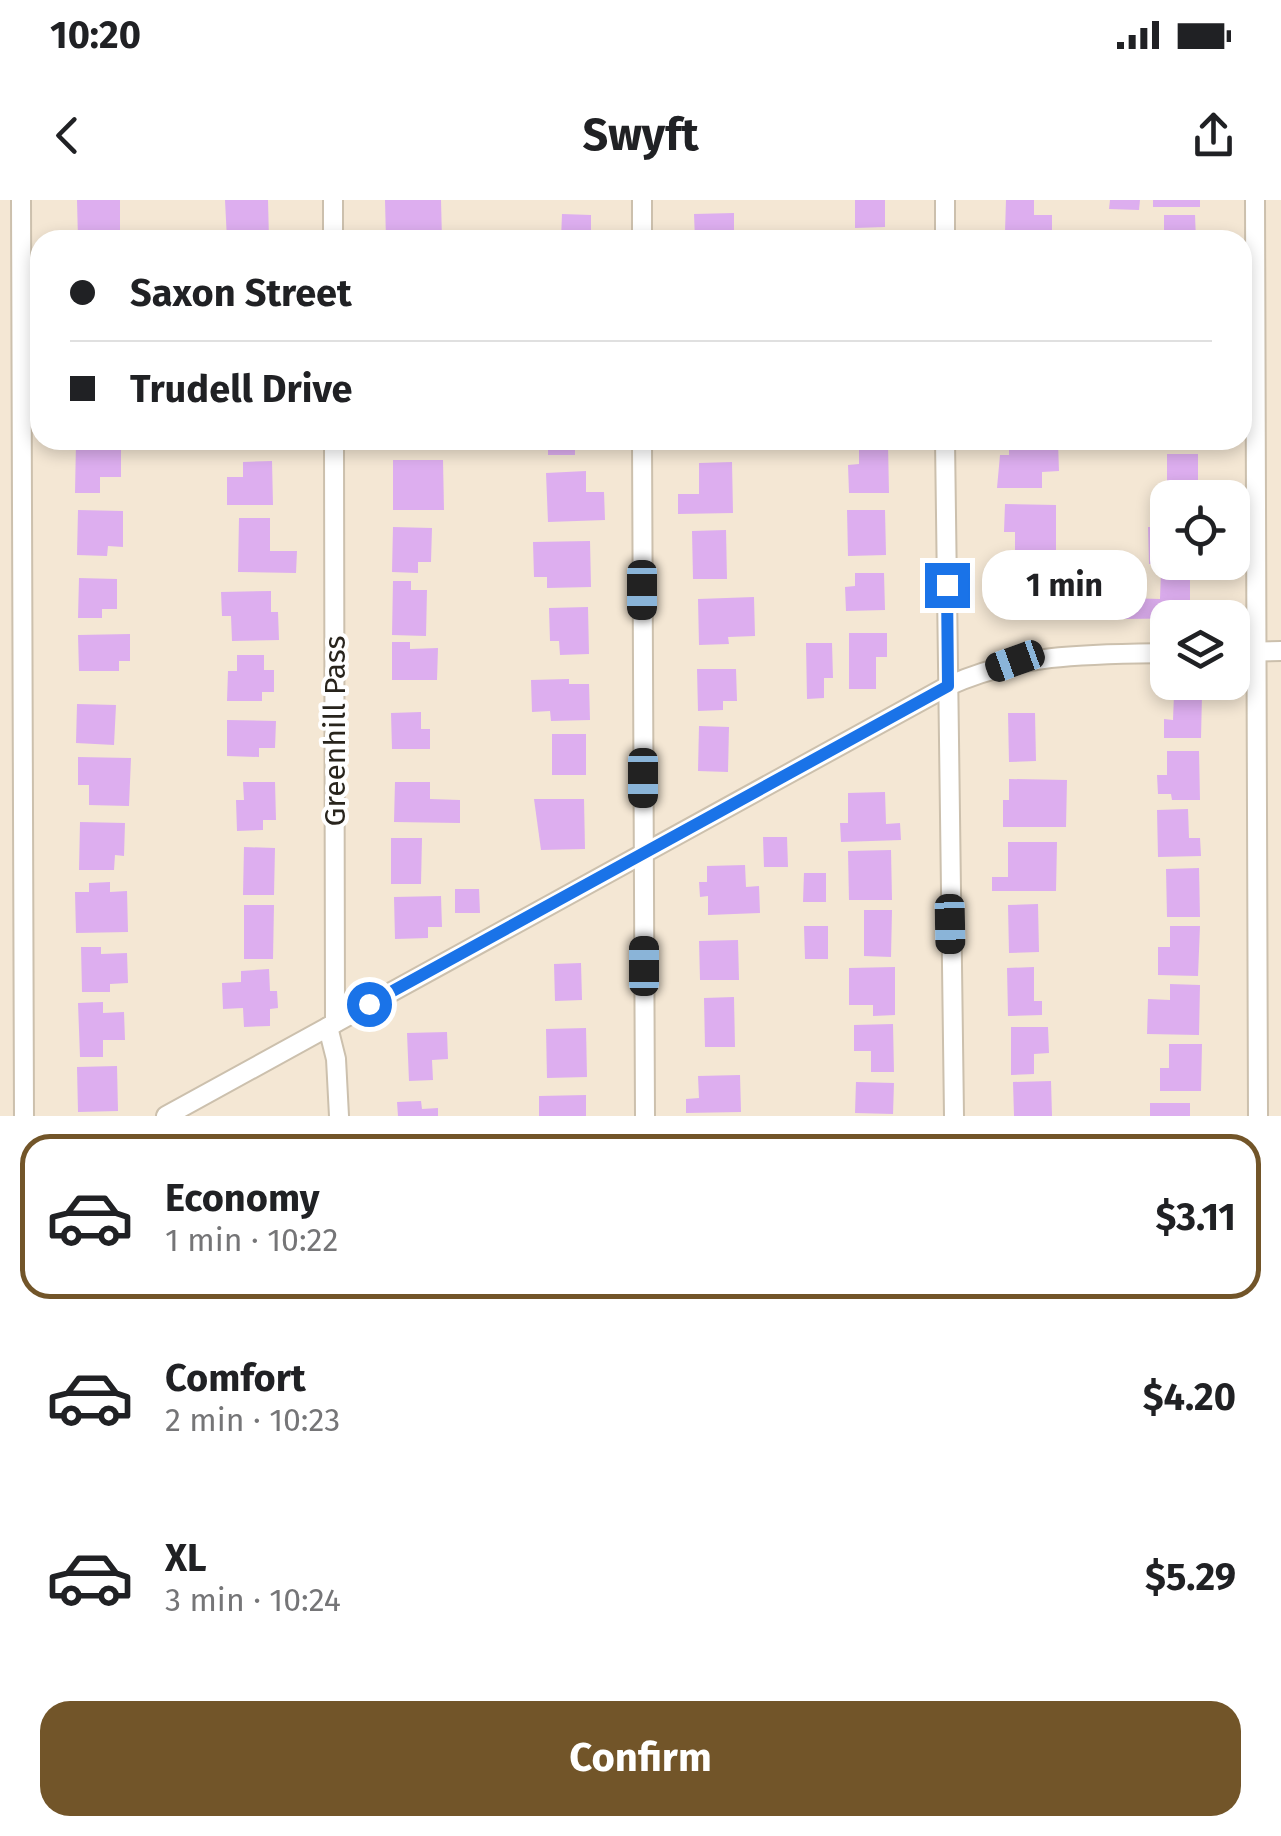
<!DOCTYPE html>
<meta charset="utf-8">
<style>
body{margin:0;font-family:"Fira Sans",sans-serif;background:#f2f2f2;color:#202124;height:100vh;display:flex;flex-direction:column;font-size:38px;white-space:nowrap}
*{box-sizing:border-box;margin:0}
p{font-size:32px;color:#757577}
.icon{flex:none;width:55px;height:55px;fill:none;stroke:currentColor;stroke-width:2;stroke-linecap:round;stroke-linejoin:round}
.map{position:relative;height:916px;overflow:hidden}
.panel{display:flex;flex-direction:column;background:#fff;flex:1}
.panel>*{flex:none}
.hud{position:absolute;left:30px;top:30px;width:1222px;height:220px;border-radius:30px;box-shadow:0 5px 15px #0003;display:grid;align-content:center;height:220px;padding:0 40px;background:#fff}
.buttons{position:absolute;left:1150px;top:280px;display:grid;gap:20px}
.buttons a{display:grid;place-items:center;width:100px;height:100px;border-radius:20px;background:#fff;box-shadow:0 5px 15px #0003;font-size:50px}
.end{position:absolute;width:45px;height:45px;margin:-22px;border:12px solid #1a73e8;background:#fff;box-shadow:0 0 0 5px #fff}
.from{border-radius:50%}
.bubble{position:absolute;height:70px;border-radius:30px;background:#fff;box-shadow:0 5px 15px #0003;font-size:32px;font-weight:700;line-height:70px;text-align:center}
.car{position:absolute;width:30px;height:60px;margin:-30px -15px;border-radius:12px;box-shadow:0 0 8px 2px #0007;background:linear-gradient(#222 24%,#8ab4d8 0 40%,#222 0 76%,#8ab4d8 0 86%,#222 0)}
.hud b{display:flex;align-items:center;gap:35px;height:95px;font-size:38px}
.hud b+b{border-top:2px solid #e0e0e0}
.hud i{width:25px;height:25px;background:#202124}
ul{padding:18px 0 0;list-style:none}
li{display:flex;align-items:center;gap:30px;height:165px;margin:0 20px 15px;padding:0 20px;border:5px solid transparent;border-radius:30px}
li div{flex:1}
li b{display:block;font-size:38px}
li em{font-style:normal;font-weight:700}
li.active{border-color:#725529}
li>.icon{width:90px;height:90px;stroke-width:1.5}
.cta{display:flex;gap:20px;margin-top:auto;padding:20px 40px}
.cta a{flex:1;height:115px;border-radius:30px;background:#725529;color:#fff;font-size:40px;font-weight:700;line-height:115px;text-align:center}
.status{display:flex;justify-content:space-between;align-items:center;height:70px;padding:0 50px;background:#fff;direction:ltr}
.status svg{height:28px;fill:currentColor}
header{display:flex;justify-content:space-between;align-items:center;height:130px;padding:0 40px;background:#fff;font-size:45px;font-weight:700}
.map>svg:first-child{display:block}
.building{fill:#ddaeef}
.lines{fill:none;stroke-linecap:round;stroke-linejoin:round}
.minor-casing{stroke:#ccc0ad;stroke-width:22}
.minor{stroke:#fff;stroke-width:18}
.route{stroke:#1a73e8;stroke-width:12}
.labels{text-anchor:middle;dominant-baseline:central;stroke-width:8;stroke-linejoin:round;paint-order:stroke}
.street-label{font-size:30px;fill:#28241c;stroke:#fff}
</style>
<div class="status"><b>10:20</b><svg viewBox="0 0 49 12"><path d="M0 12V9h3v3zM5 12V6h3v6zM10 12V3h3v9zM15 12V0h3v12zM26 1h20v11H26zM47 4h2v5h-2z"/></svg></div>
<header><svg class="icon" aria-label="back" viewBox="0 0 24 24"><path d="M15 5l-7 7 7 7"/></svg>Swyft<svg class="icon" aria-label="share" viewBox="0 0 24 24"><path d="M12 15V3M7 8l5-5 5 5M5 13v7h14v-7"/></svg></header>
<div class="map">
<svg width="1281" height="916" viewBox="0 0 1281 916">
<rect width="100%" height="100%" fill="#f4e7d4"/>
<g class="building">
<polygon points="77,0 120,0 120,40 78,40"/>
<polygon points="225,0 268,0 269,40 227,40"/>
<polygon points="385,0 441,0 442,40 386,40"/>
<polygon points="855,0 885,0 885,27 855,28"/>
<polygon points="1006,0 1034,0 1034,15 1052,15 1052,33 1005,32"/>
<polygon points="1110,0 1140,0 1139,10 1109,9"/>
<rect x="1153" y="0" width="47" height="7"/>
<polygon points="734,13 734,40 695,40 694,14"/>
<polygon points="562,14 591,15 591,40 561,40"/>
<polygon points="1164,15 1195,15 1196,40 1164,40"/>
<polygon points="401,240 427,240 427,247 402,248"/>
<rect x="548" y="240" width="27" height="15"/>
<polygon points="696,240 729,240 729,248 697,249"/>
<polygon points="76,242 121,249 121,277 100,277 100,293 75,293"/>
<polygon points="1058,242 1059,271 1042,272 1042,288 997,288 1000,255 1009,255 1009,243"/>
<polygon points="888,244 889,293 849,293 848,265 859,264 859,245"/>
<rect x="1167" y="254" width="31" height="44"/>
<polygon points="393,260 443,260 444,310 393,310"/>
<polygon points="272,261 273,305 227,305 227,277 243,277 243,262"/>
<polygon points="732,262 733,313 678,314 678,294 699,294 699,263"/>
<polygon points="586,271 586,292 604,292 605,320 548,322 546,273"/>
<polygon points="1005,304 1056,305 1056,363 1015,362 1015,332 1004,332"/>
<polygon points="78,310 123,311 123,347 108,346 107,356 77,355"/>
<polygon points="847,310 885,310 886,355 848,356"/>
<polygon points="1163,314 1168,314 1168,364 1149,364 1148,327 1163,327"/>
<polygon points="239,318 270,318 270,351 297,351 296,373 238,372"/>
<polygon points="393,327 432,328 431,362 418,362 418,373 392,372"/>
<polygon points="726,330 727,379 693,379 692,331"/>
<polygon points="590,341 591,387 547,388 547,377 534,377 533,342"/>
<polygon points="1010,370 1047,371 1046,404 1035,404 1035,416 1009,415"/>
<polygon points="1161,372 1190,372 1190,400 1201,401 1201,418 1124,419 1125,398 1160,399"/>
<polygon points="855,373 884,373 885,410 846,411 845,387 855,386"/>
<polygon points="79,378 117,379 117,409 102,409 102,418 78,418"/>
<polygon points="393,381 411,381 411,390 427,390 426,436 392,435"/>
<polygon points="271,391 271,412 278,412 279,440 232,441 231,416 222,416 221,392"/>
<polygon points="754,397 755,436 728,437 729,444 699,445 698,399"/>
<polygon points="588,407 589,454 560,455 559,441 550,441 549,408"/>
<polygon points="849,433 887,433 887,457 876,457 876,489 849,489"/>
<polygon points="130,434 130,461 119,461 119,471 79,471 78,435"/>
<polygon points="392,442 410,442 410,449 438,448 437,480 392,480"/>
<polygon points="806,443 832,443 833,478 824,478 824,498 807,499"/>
<polygon points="237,455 264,455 264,470 274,470 274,492 262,492 262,501 227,501 228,471 237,471"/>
<polygon points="697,469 736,469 737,501 723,501 723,510 698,511"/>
<polygon points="569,479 569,484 589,484 590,520 551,521 550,511 532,512 531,480"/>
<polygon points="1174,494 1202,495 1201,538 1164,538 1164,519 1173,520"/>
<polygon points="77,504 116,505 114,545 76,543"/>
<polygon points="421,512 421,529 430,529 430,549 392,549 391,513"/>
<polygon points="1008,513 1035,513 1036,561 1009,562"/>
<polygon points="227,520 276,521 275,548 259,548 259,557 227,556"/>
<polygon points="699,526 729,527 728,572 698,571"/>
<rect x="552" y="534" width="34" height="41"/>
<polygon points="1167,551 1199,551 1200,600 1172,600 1171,594 1158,594 1157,575 1167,575"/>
<polygon points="78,557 131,558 129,606 89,605 89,585 78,585"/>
<polygon points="1009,579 1067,580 1066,627 1003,627 1003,600 1009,600"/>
<polygon points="243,582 275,582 276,620 263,620 263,630 237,631 236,600 244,600"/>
<polygon points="395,582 430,582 430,599 460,600 460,623 394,622"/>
<polygon points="885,592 886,624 900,623 901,640 841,642 840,623 848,623 848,593"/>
<polygon points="534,599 584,599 585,649 541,650"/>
<polygon points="1188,609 1189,638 1200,638 1201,656 1158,657 1157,610"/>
<polygon points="80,622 125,623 124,656 115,655 114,670 79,670"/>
<polygon points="763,637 787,637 788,667 764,667"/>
<polygon points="391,638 422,638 421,684 391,684"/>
<polygon points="1008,642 1057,642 1056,691 992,691 992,677 1008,677"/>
<polygon points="244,647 275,648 274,695 243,695"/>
<polygon points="891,650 892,700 849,700 848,651"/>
<polygon points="745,665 746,687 759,686 760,713 708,715 708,696 700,697 699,682 707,682 707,666"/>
<polygon points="1199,668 1200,717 1167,717 1166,669"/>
<polygon points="804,673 826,673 826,702 803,702"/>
<polygon points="110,682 110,692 127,691 128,732 76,733 75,692 89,692 89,683"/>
<polygon points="455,689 479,689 480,713 455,713"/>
<polygon points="441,696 442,727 428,727 428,738 395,739 394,697"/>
<polygon points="1038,704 1039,752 1009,753 1008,705"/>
<polygon points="244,705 274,705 273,759 244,759"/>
<polygon points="864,710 892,710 891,757 864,756"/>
<polygon points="804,726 828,726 828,759 805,759"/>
<polygon points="1170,726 1200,726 1198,776 1158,775 1158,747 1170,747"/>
<polygon points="738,740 739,780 700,780 699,741"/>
<polygon points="81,747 101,747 101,754 127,753 128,783 110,784 110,792 82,792"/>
<polygon points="581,763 582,800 555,801 554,764"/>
<polygon points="895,767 895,815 873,816 873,805 849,805 849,768"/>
<polygon points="1034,767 1034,801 1042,801 1042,815 1008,816 1007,768"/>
<polygon points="269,769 270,791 277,791 278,808 270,809 270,826 244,827 243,808 223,809 222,783 241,782 241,771"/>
<polygon points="1170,784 1200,785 1199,835 1147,834 1148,799 1170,800"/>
<polygon points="734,797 735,847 705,847 704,798"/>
<polygon points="103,802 103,813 124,812 125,840 103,840 103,857 80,857 78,803"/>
<polygon points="893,824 894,872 871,872 871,851 854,851 854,825"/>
<polygon points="1011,827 1048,827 1049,853 1034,854 1034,874 1011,875"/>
<polygon points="586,828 587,877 547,878 546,829"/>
<polygon points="447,832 448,859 432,860 433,880 409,881 407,833"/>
<polygon points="1169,844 1202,844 1201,891 1160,891 1160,868 1169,868"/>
<polygon points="117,866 118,911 78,912 77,867"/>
<polygon points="740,875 741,912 686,913 686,899 699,898 698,876"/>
<polygon points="1051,881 1052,916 1014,916 1013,882"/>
<polygon points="856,882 894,883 893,914 855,913"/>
<polygon points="586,895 586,916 539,916 539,896"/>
<polygon points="421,901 422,909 438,908 438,916 398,916 397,902"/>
<rect x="1150" y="903" width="40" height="13"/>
</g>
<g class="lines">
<defs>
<g id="minor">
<polyline points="21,0 24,916"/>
<polyline points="333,0 333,40"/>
<polyline points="642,0 642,40"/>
<polyline points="1255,0 1258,916"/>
<polyline points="945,40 945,0"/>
<polyline points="334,240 335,823"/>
<polyline points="642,240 645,916"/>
<polyline points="945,240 954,916"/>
<polyline points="1232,452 1281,451"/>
<polyline points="328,827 336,859 339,916"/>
<path d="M 166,916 L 948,486 C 1021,453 1090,454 1168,453"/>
</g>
</defs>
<use href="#minor" class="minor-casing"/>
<use href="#minor" class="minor"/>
</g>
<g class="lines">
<polyline class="route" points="369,804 948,486 947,385"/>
</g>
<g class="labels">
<g class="street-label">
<text transform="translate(335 531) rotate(-90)">Greenhill Pass</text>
</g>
</g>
</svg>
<div class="buttons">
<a><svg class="icon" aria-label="locate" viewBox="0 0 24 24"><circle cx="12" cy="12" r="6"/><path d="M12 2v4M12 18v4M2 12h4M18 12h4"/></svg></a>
<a><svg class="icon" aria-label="layers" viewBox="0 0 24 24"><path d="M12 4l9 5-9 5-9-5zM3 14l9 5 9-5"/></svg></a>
</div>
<i class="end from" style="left:369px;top:804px"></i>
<i class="end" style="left:947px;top:385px"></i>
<div class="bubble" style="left:982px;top:350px;width:165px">1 min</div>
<i class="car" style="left:642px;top:390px;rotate:180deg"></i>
<i class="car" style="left:1015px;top:461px;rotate:250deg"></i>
<i class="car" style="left:643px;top:578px;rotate:180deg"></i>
<i class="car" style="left:950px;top:724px;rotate:179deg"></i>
<i class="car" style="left:644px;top:766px;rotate:0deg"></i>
<div class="hud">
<b><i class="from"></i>Saxon Street</b>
<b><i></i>Trudell Drive</b>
</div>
</div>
<section class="panel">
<ul>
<li class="active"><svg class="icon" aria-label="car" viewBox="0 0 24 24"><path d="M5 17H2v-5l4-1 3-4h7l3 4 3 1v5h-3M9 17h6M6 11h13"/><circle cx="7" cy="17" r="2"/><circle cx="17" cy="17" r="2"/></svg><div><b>Economy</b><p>1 min · 10:22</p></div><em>$3.11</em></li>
<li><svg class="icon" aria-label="car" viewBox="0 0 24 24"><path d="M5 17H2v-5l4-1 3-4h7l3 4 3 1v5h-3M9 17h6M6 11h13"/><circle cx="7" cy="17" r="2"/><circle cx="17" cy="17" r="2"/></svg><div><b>Comfort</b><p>2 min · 10:23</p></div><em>$4.20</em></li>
<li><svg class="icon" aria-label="car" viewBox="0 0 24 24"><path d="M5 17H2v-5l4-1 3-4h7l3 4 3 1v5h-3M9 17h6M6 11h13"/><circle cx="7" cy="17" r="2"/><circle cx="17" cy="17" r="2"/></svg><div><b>XL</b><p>3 min · 10:24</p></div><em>$5.29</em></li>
</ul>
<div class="cta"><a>Confirm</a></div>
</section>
